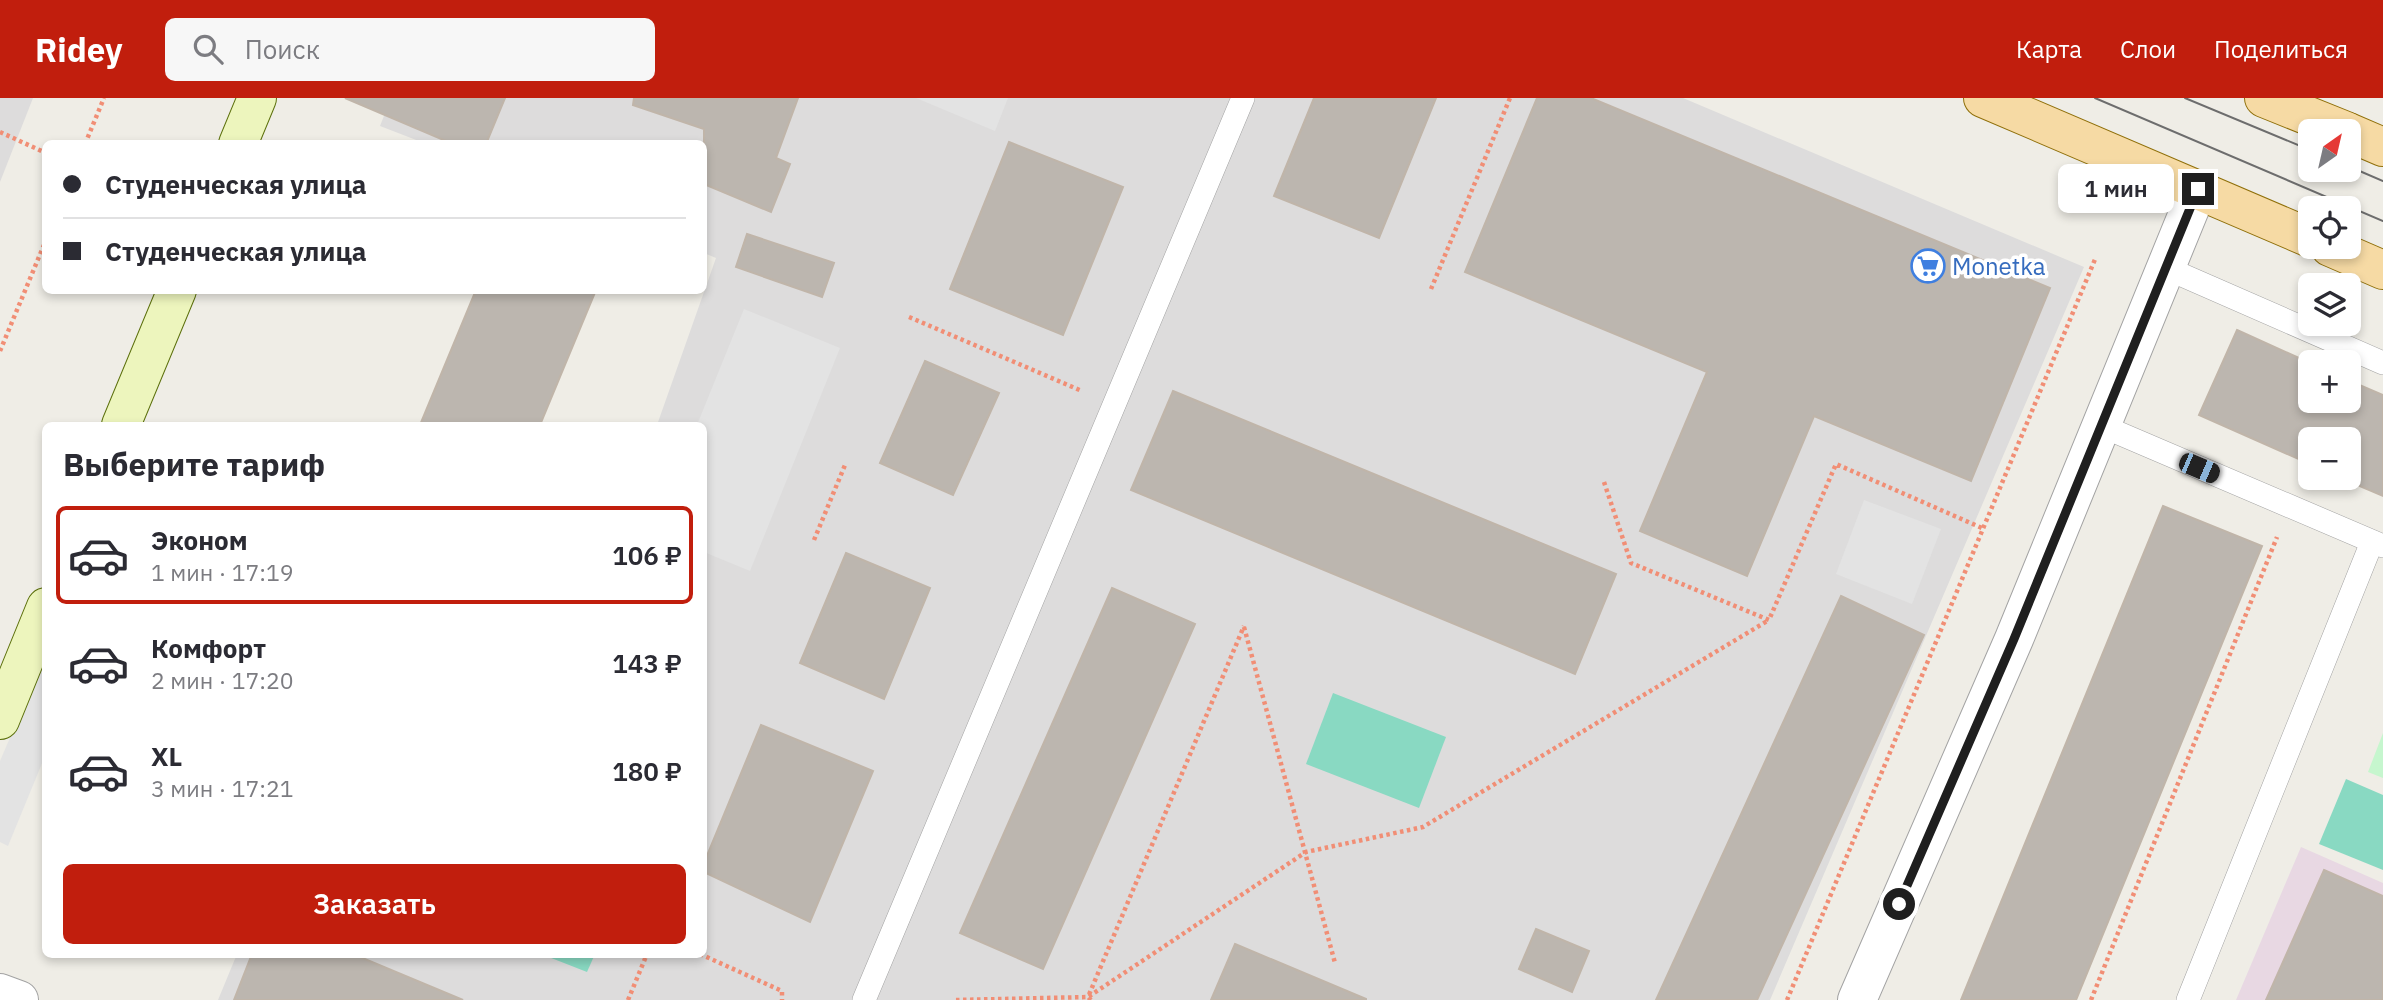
<!DOCTYPE html>
<html lang="ru">
<meta charset="utf-8">
<style>
body{margin:0;font-family:"IBM Plex Sans",sans-serif;background:#f7f7f7;color:#2b2b33;height:100vh;display:flex;flex-direction:column;font-size:26px;white-space:nowrap}
*{box-sizing:border-box;margin:0}
p{font-size:23px;color:#7c7c81}
.icon{flex:none;width:38px;height:38px;fill:none;stroke:currentColor;stroke-width:2;stroke-linecap:round;stroke-linejoin:round}
.map{position:relative;flex:1;overflow:hidden}
.details{position:absolute;left:42px;top:324px;width:665px;height:536px;display:flex;flex-direction:column;background:#fff;border-radius:10px;box-shadow:0 4px 10px #0003}
.details>*{flex:none}
.guide{position:absolute;left:42px;top:42px;width:665px;height:154px;border-radius:10px;box-shadow:0 4px 10px #0003;display:grid;align-content:center;height:154px;padding:0 21px;background:#fff}
.needle{width:46px;rotate:34deg}
.fabs{position:absolute;left:2298px;top:21px;display:grid;gap:14px}
.fabs a{display:grid;place-items:center;width:63px;height:63px;border-radius:10px;background:#fff;box-shadow:0 4px 10px #0003;font-size:35px}
.end{position:absolute;width:32px;height:32px;margin:-16px;border:9px solid #1f1f1f;background:#fff;box-shadow:0 0 0 4px #fff}
.from{border-radius:50%}
.bubble{position:absolute;height:49px;border-radius:10px;background:#fff;box-shadow:0 4px 10px #0003;font-size:23px;font-weight:600;line-height:49px;text-align:center}
.car{position:absolute;width:21px;height:42px;margin:-21px -10px;border-radius:9px;box-shadow:0 0 5px 2px #0007;background:linear-gradient(#222 24%,#8ab4d8 0 40%,#222 0 76%,#8ab4d8 0 86%,#222 0)}
.guide b{display:flex;align-items:center;gap:24px;height:66px;font-size:26px}
.guide b+b{border-top:2px solid #e1e1e2}
.guide i{width:18px;height:18px;background:#2b2b33}
ul{padding:0;list-style:none}
li{display:flex;align-items:center;gap:21px;height:98px;margin:0 14px 10px;padding:0 7px;border:4px solid transparent;border-radius:10px}
li div{flex:1}
li b{display:block;font-size:26px}
li em{font-style:normal;font-weight:600}
li.on{border-color:#c11e0d}
li>.icon{width:63px;height:63px;stroke-width:1.5}
h2{padding:0 21px;font-size:32px;line-height:84px}
.primary-button{display:flex;gap:14px;margin-top:auto;padding:14px 21px}
.primary-button a{flex:1;height:80px;border-radius:10px;background:#c11e0d;color:#fff;font-size:28px;font-weight:600;line-height:80px;text-align:center}
header{display:flex;align-items:center;gap:42px;box-sizing:border-box;height:98px;padding:0 35px;background:#c11e0d;color:#fff}
header strong{font-size:33px}
nav{display:flex;gap:38px;margin-inline-start:auto;font-size:24px}
.search{width:490px;height:63px;background:#f7f7f7;display:flex;align-items:center;gap:18px;box-sizing:border-box;padding:0 24px;border-radius:10px;color:#7c7c81;font-size:26px}
.map>svg:first-child{display:block}
.residential{fill:#dddcdc}
.industrial{fill:#e8d8e3}
.park{fill:#c6f6ce}
.pitch{fill:#89d9c2}
.parking{fill:#e3e3e3}
.building{fill:#bcb6af;stroke:#c0b5a9;stroke-width:2}
.lines{fill:none;stroke-linecap:round;stroke-linejoin:round}
.service-casing{stroke:#a3a3a3;stroke-width:24}
.minor-casing{stroke:#a3a3a3;stroke-width:40}
.secondary-casing{stroke:#5c700c;stroke-width:40}
.primary-casing{stroke:#90700a;stroke-width:40}
.path{stroke:#f18e75;stroke-width:4.5;stroke-dasharray:3.5 3.5;stroke-linecap:butt}
.service{stroke:#fff;stroke-width:23}
.minor{stroke:#fff;stroke-width:38}
.secondary{stroke:#edf5bd;stroke-width:38}
.primary{stroke:#f6daa4;stroke-width:38}
.tram{stroke:#6d6d6d;stroke-width:2}
.route{stroke:#1f1f1f;stroke-width:9}
.labels{text-anchor:middle;dominant-baseline:central;stroke-width:7;stroke-linejoin:round;paint-order:stroke}
.shop-label{font-size:24px;fill:#366cbe;stroke:#fff;text-anchor:start}
</style>
<header>
<strong>Ridey</strong>
<div class="search"><svg class="icon" aria-label="search" viewBox="0 0 24 24"><circle cx="10" cy="10" r="6"/><path d="M15 15l6 6"/></svg>Поиск</div>
<nav><a>Карта</a><a>Слои</a><a>Поделиться</a></nav>
</header>
<div class="map">
<svg width="2383" height="902" viewBox="0 0 2383 902">
<rect width="100%" height="100%" fill="#efede6"/>
<g class="residential">
<polygon points="0,0 33,0 0,84"/>
<polygon points="391,0 1683,0 2084,169 1770,902 218,902 237,856 704,856 704,327 657,327 716,160 704,155 704,46 424,45 380,28"/>
</g>
<polygon class="industrial" points="2301,749 2383,785 2383,902 2236,902"/>
<polygon class="park" points="2383,635 2383,680 2368,674"/>
<g class="pitch">
<polygon points="1333,595 1446,639 1419,710 1306,666"/>
<polygon points="2346,681 2383,697 2383,772 2319,746"/>
<polygon points="541,856 595,856 587,874"/>
</g>
<g class="parking">
<polygon points="916,0 1008,0 995,33"/>
<polygon points="744,211 840,250 750,473 704,454 704,327 697,327"/>
<polygon points="1864,402 1941,431 1912,506 1836,476"/>
<polygon points="43,563 45,658 8,748 0,744 0,663"/>
</g>
<g class="building">
<polygon points="345,0 505,0 486,46 453,46"/>
<polygon points="634,0 798,0 776,60 790,66 771,114 704,86 704,31 633,7"/>
<polygon points="1314,0 1436,0 1379,140 1274,98"/>
<polygon points="1537,0 1591,0 2050,190 1971,383 1814,318 1747,478 1640,433 1707,274 1465,174"/>
<polygon points="1009,44 1123,89 1063,237 950,191"/>
<polygon points="747,136 834,165 822,199 736,169"/>
<polygon points="476,192 596,192 540,327 420,327"/>
<polygon points="2237,232 2310,265 2310,303 2348,303 2348,282 2383,297 2383,398 2341,380 2348,380 2348,341 2310,341 2310,366 2199,317"/>
<polygon points="925,263 999,295 953,397 880,365"/>
<polygon points="1173,293 1616,476 1575,576 1131,392"/>
<polygon points="2163,408 2262,448 2234,516 2076,902 1961,902"/>
<polygon points="846,455 930,490 884,601 800,565"/>
<polygon points="1112,490 1195,526 1043,871 960,835"/>
<polygon points="1841,498 1924,537 1757,902 1656,902"/>
<polygon points="761,627 873,673 810,824 704,774 704,765"/>
<polygon points="2324,772 2383,798 2383,902 2266,902"/>
<polygon points="1536,831 1589,853 1572,894 1519,871"/>
<polygon points="1235,846 1366,901 1366,902 1211,902"/>
<polygon points="252,856 353,856 463,902 234,902"/>
</g>
<g class="lines">
<defs>
<g id="service">
<polyline points="2166,170 2383,265"/>
<polyline points="2102,328 2383,448"/>
<polyline points="864,902 1243,0"/>
<polyline points="2188,902 2372,444"/>
</g>
<g id="minor">
<polyline points="0,895 19,902"/>
<polyline points="1857,902 2014,541 2198,91"/>
</g>
<g id="secondary">
<polyline points="238,46 257,0"/>
<polyline points="121,327 177,192"/>
<polyline points="0,622 46,509"/>
</g>
<g id="primary">
<polyline points="1983,0 2310,140"/>
<polyline points="2264,0 2346,33"/>
<polyline points="2348,34 2383,49"/>
<polyline points="2330,149 2383,172"/>
</g>
</defs>
<use href="#service" class="service-casing"/>
<use href="#minor" class="minor-casing"/>
<use href="#secondary" class="secondary-casing"/>
<use href="#primary" class="primary-casing"/>
<g class="path">
<polyline points="0,34 46,55"/>
<polyline points="85,46 104,0"/>
<polyline points="1431,191 1510,0"/>
<polyline points="909,219 1082,293"/>
<polyline points="0,253 46,142"/>
<polyline points="1604,384 1631,465 1769,522 1836,366 1982,430"/>
<polyline points="814,442 845,367"/>
<polyline points="1244,529 1335,865"/>
<polyline points="700,856 782,893 782,902"/>
<polyline points="628,902 647,856"/>
<polyline points="956,902 1088,899 1306,754 1423,729 1769,522"/>
<polyline points="1091,902 1088,899 1244,528"/>
<polyline points="1787,902 2096,159"/>
<polyline points="2091,902 2277,439"/>
</g>
<use href="#service" class="service"/>
<use href="#minor" class="minor"/>
<use href="#secondary" class="secondary"/>
<use href="#primary" class="primary"/>
<g class="tram">
<polyline points="2095,0 2383,123"/>
<polyline points="2185,0 2310,52"/>
<polyline points="2348,68 2383,83"/>
</g>
</g>
<g class="lines">
<polyline class="route" points="1899,806 2014,541 2198,91"/>
</g>
<defs>
<symbol id="supermarket-ring" viewBox="-11 -11 22 22"><circle r="9.5" fill="#fff" stroke="#3f7fe0" stroke-width="1.5"/><path d="M-6-5.5h2.5l.6 2H6L4.5 2H-2.5L-4.4-4H-6ZM-1.5 3.2a1.3 1.3 0 1 0 .1 0ZM3 3.2a1.3 1.3 0 1 0 .1 0Z" fill="#3f7fe0"/></symbol>
</defs>
<g fill-rule="evenodd">
<use href="#supermarket-ring" x="1909" y="149" width="38" height="38"/>
</g>
<g class="labels">
<g class="shop-label">
<text x="1952" y="168">Monetka</text>
</g>
</g>
</svg>
<div class="fabs">
<a><svg class="needle" viewBox="-14 -14 28 28"><path d="M0-13l5 13h-10z" fill="#e53935"/><path d="M0 13l5-13h-10z" fill="#7c7c81"/></svg></a>
<a><svg class="icon" aria-label="locate" viewBox="0 0 24 24"><circle cx="12" cy="12" r="6"/><path d="M12 2v4M12 18v4M2 12h4M18 12h4"/></svg></a>
<a><svg class="icon" aria-label="layers" viewBox="0 0 24 24"><path d="M12 4l9 5-9 5-9-5zM3 14l9 5 9-5"/></svg></a>
<a>+</a>
<a>−</a>
</div>
<i class="end from" style="left:1899px;top:806px"></i>
<i class="end" style="left:2198px;top:91px"></i>
<div class="bubble" style="left:2058px;top:66px;width:116px">1 мин</div>
<i class="car" style="left:2199px;top:370px;rotate:113deg"></i>
<div class="guide">
<b><i class="from"></i>Студенческая улица</b>
<b><i></i>Студенческая улица</b>
</div>
<section class="details">
<h2>Выберите тариф</h2>
<ul>
<li class="on"><svg class="icon" aria-label="car" viewBox="0 0 24 24"><path d="M5 17H2v-5l4-1 3-4h7l3 4 3 1v5h-3M9 17h6M6 11h13"/><circle cx="7" cy="17" r="2"/><circle cx="17" cy="17" r="2"/></svg><div><b>Эконом</b><p>1 мин · 17:19</p></div><em>106 ₽</em></li>
<li><svg class="icon" aria-label="car" viewBox="0 0 24 24"><path d="M5 17H2v-5l4-1 3-4h7l3 4 3 1v5h-3M9 17h6M6 11h13"/><circle cx="7" cy="17" r="2"/><circle cx="17" cy="17" r="2"/></svg><div><b>Комфорт</b><p>2 мин · 17:20</p></div><em>143 ₽</em></li>
<li><svg class="icon" aria-label="car" viewBox="0 0 24 24"><path d="M5 17H2v-5l4-1 3-4h7l3 4 3 1v5h-3M9 17h6M6 11h13"/><circle cx="7" cy="17" r="2"/><circle cx="17" cy="17" r="2"/></svg><div><b>XL</b><p>3 мин · 17:21</p></div><em>180 ₽</em></li>
</ul>
<div class="primary-button"><a>Заказать</a></div>
</section>
</div>
